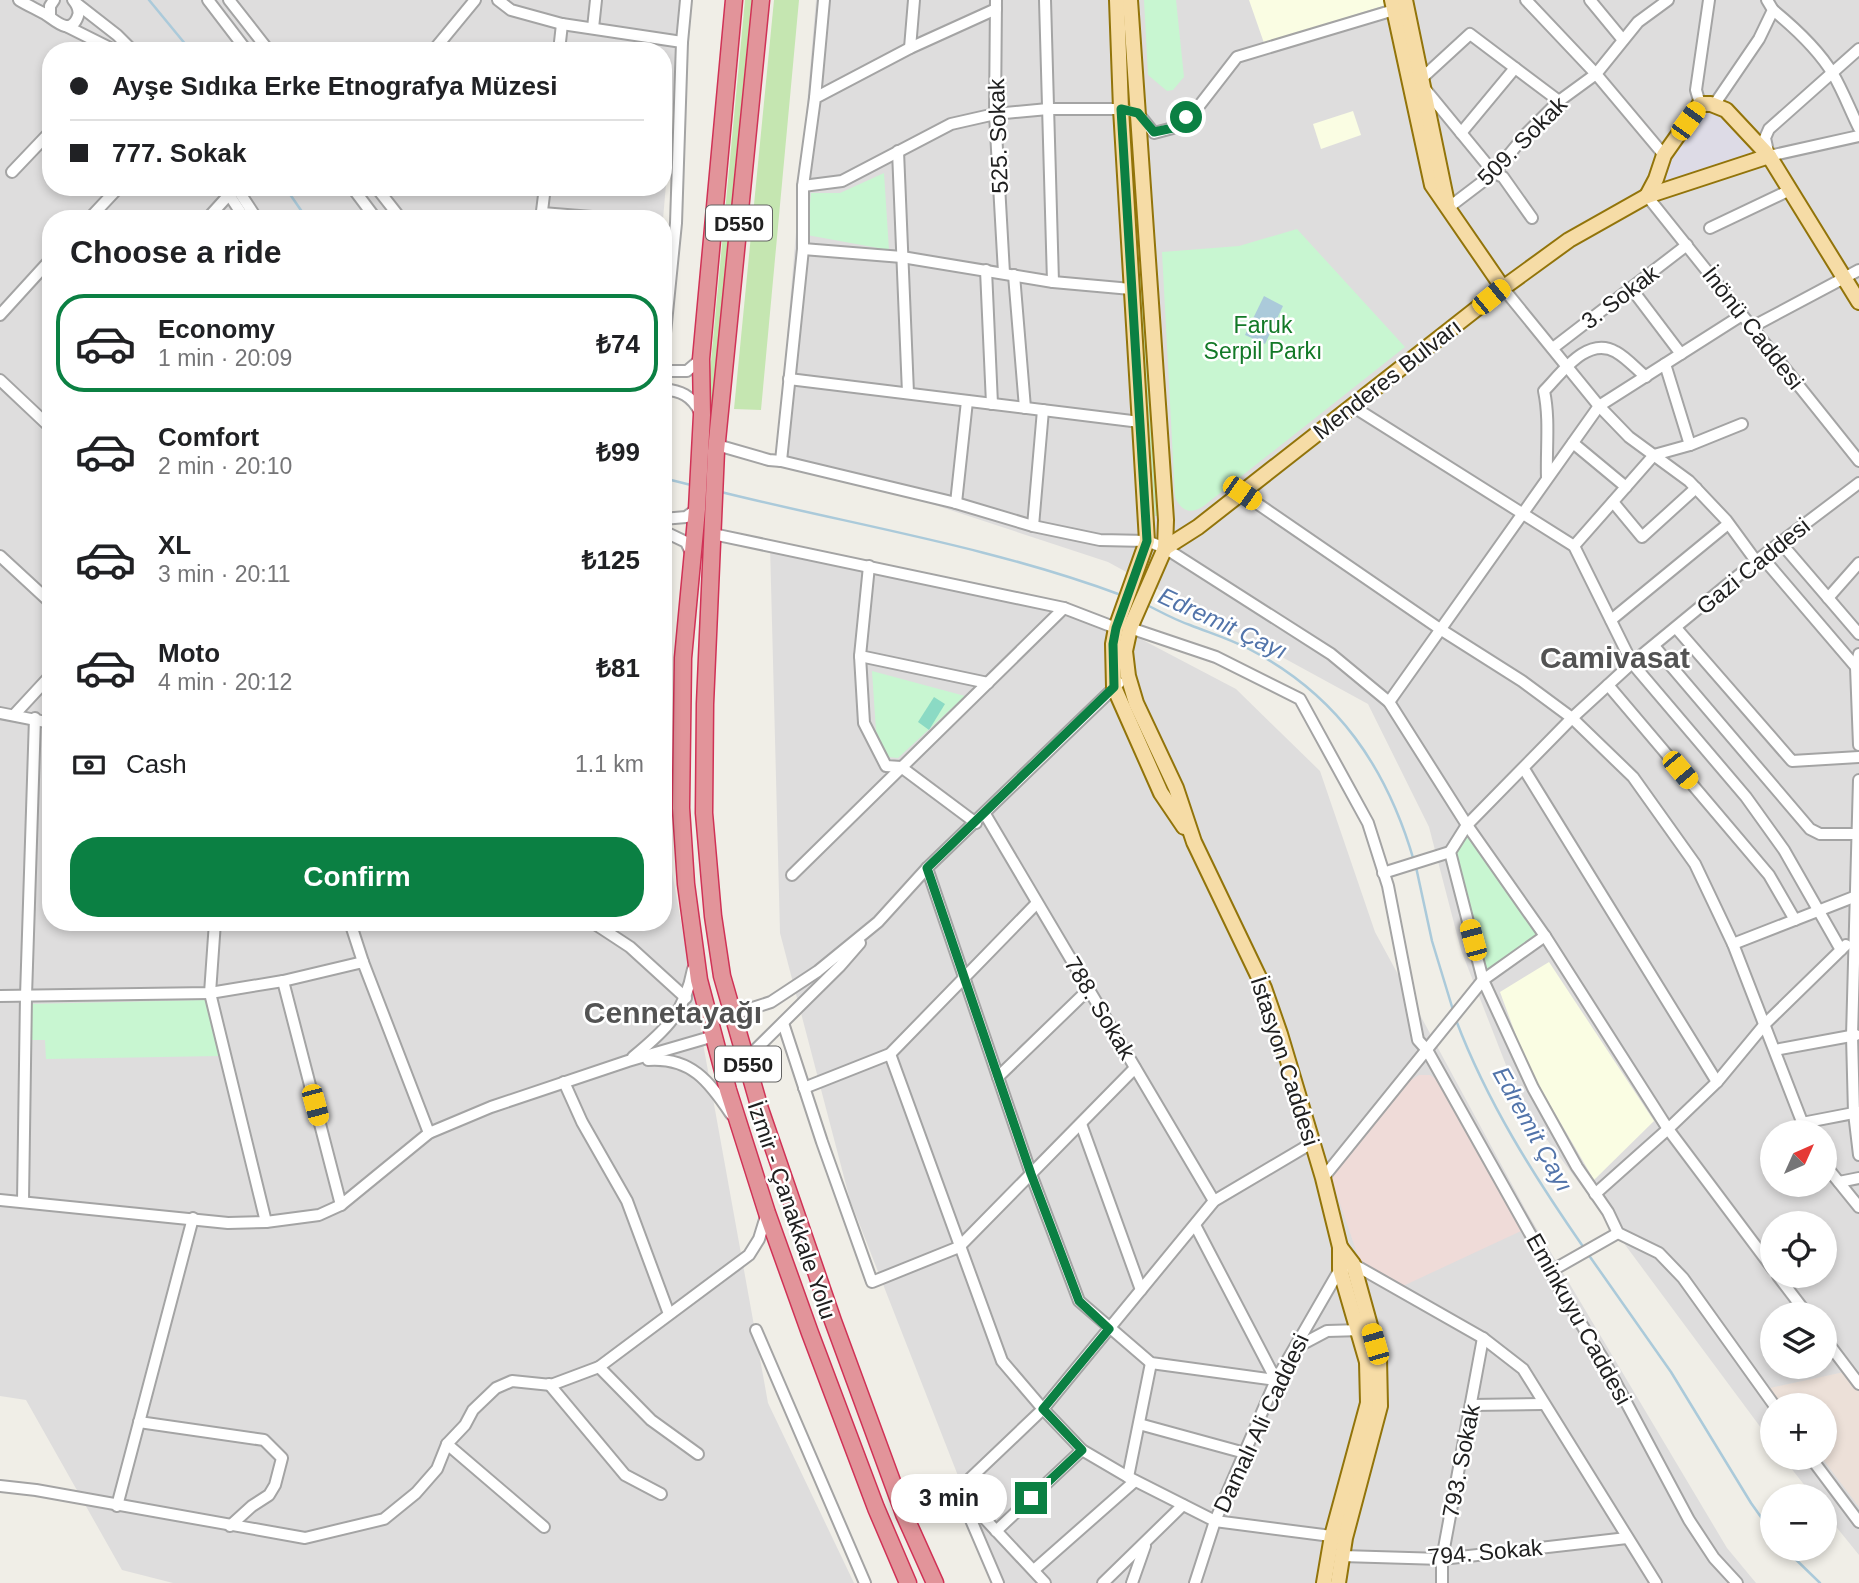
<!DOCTYPE html>
<meta charset="utf-8">
<style>
body{margin:0;font-family:Arial,sans-serif;background:#f2f2f2;color:#202124;height:100vh;display:flex;flex-direction:column;font-size:26px;white-space:nowrap}
*{box-sizing:border-box;margin:0}
p{font-size:23px;color:#757577}
.icon{flex:none;width:38px;height:38px;fill:none;stroke:currentColor;stroke-width:2;stroke-linecap:round;stroke-linejoin:round}
.map{position:relative;flex:1;overflow:hidden}
.panel{position:absolute;left:42px;top:210px;width:630px;height:721px;display:flex;flex-direction:column;background:#fff;border-radius:28px;box-shadow:0 4px 10px #0003}
.panel>*{flex:none}
.banner{position:absolute;left:42px;top:42px;width:630px;height:154px;border-radius:28px;box-shadow:0 4px 10px #0003;display:grid;align-content:center;height:154px;padding:0 28px;background:#fff}
.needle{width:46px;rotate:45deg}
.buttons{position:absolute;left:1760px;top:1120px;display:grid;gap:14px}
.buttons a{display:grid;place-items:center;width:77px;height:77px;border-radius:50%;background:#fff;box-shadow:0 4px 10px #0003;font-size:35px}
.end{position:absolute;width:32px;height:32px;margin:-16px;border:9px solid #0b8043;background:#fff;box-shadow:0 0 0 4px #fff}
.from{border-radius:50%}
.bubble{position:absolute;height:49px;border-radius:24px;background:#fff;box-shadow:0 4px 10px #0003;font-size:23px;font-weight:700;line-height:49px;text-align:center}
.car{position:absolute;width:21px;height:42px;margin:-21px -10px;border-radius:9px;box-shadow:0 0 5px 2px #0007;background:linear-gradient(#f5c518 24%,#345 0 40%,#f5c518 0 76%,#345 0 86%,#f5c518 0)}
.banner b{display:flex;align-items:center;gap:24px;height:66px;font-size:26px}
.banner b+b{border-top:2px solid #e0e0e0}
.banner i{width:18px;height:18px;background:#202124}
ul{padding:0;list-style:none}
li{display:flex;align-items:center;gap:21px;height:98px;margin:0 14px 10px;padding:0 14px;border:4px solid transparent;border-radius:28px}
li div{flex:1}
li b{display:block;font-size:26px}
li em{font-style:normal;font-weight:700}
li.current{border-color:#0b8043}
li>.icon{width:63px;height:63px;stroke-width:1.5}
h2{padding:0 28px;font-size:32px;line-height:84px}
.pay{display:flex;align-items:center;gap:18px;height:77px;padding:0 28px;font-size:26px}
.pay p{margin-inline-start:auto}
.action{display:flex;gap:14px;margin-top:auto;padding:14px 28px}
.action a{flex:1;height:80px;border-radius:28px;background:#0b8043;color:#fff;font-size:28px;font-weight:700;line-height:80px;text-align:center}
.map>svg:first-child{display:block}
.residential{fill:#dedddd;fill-rule:evenodd}
.commercial{fill:#efdbd8}
.education{fill:#fafde3}
.military{fill:#ece0d8}
.grass{fill:#c5e6b1}
.park{fill:#c8f6d1}
.pitch{fill:#8bdac4}
.plaza{fill:#dddbe6}
.water{fill:#abcada}
.lines{fill:none;stroke-linecap:round;stroke-linejoin:round}
.stream{stroke:#abcada;stroke-width:2.5}
.minor-casing{stroke:#a4a4a4;stroke-width:14}
.major-casing{stroke:#92740a;stroke-width:18}
.highway-casing{stroke:#d03256;stroke-width:19}
.minor{stroke:#fff;stroke-width:10}
.major{stroke:#f6dca6;stroke-width:14}
.highway{stroke:#e2949a;stroke-width:16}
.route{stroke:#0b8043;stroke-width:9}
.labels{text-anchor:middle;dominant-baseline:central;stroke-width:5;stroke-linejoin:round;paint-order:stroke}
.shield{fill:#fff;stroke:#636363;stroke-width:2}
.shield-label{font-size:21px;font-weight:bold;fill:#202020}
.street-label{font-size:23px;fill:#202020;stroke:#fff}
.park-label{font-size:23px;fill:#137927;stroke:#fff}
.water-label{font-size:24px;font-style:italic;fill:#5274aa;stroke:#fff}
.district-label{font-size:30px;font-weight:bold;fill:#535353;stroke:#fff}
</style>
<div class="map">
<svg width="1859" height="1583" viewBox="0 0 1859 1583">
<rect width="100%" height="100%" fill="#f0eee7"/>
<g class="residential">
<path d="M 0,0 L 682,0 L 663,219 L 51,219 L 51,922 L 663,922 L 663,822 L 768,1403 L 854,1583 L 173,1583 L 122,1570 L 26,1400 L 0,1396 ZM 51,51 L 663,51 L 663,187 L 51,187 Z"/>
<path d="M 816,0 L 1859,0 L 1859,1555 L 1825,1513 L 1825,1496 L 1813,1496 L 1783,1458 L 1825,1458 L 1825,1405 L 1773,1405 L 1773,1444 L 1522,1106 L 1461,950 L 1429,827 L 1368,704 L 1108,562 L 777,453 ZM 1773,1132 L 1825,1132 L 1825,1185 L 1773,1185 ZM 1773,1223 L 1825,1223 L 1825,1276 L 1773,1276 ZM 1773,1314 L 1825,1314 L 1825,1367 L 1773,1367 Z"/>
<polygon points="770,545 1097,616 1236,689 1320,771 1375,932 1528,1214 1727,1548 1756,1583 1000,1583 850,1200 780,933"/>
</g>
<polygon class="commercial" points="1419,1075 1430,1075 1442,1083 1521,1231 1403,1286 1360,1262 1331,1177 1408,1082"/>
<g class="education">
<polygon points="1249,0 1385,0 1386,5 1264,43"/>
<polygon points="1353,111 1361,135 1321,149 1313,124"/>
<polygon points="1549,962 1654,1121 1594,1180 1527,1065 1500,992"/>
</g>
<polygon class="military" points="1844,1372 1859,1392 1859,1507 1822,1458 1825,1458 1825,1405 1782,1405 1770,1388"/>
<g class="grass">
<polygon points="745,0 752,0 707,454 707,404"/>
<polygon points="774,0 799,0 761,410 734,409"/>
<polygon points="1133,146 1137,150 1158,516 1155,516 1131,152"/>
</g>
<g class="park">
<polygon points="1144,0 1176,0 1184,77 1173,90 1167,91 1148,75"/>
<polygon points="884,173 889,250 807,235 811,193 840,193"/>
<path d="M 1297,229 L 1405,347 L 1205,505 C 1191,515 1182,512 1175,497 L 1162,252 L 1239,246 Z"/>
<polygon points="872,671 965,696 898,758 888,757 876,731"/>
<polygon points="1467,825 1545,936 1483,980 1450,852"/>
<polygon points="205,1000 219,1056 46,1059 45,1040 32,1040 31,1004"/>
</g>
<polygon class="pitch" points="934,697 945,704 929,730 918,722"/>
<polygon class="plaza" points="1700,104 1711,104 1769,156 1647,196"/>
<polygon class="water" points="1264,296 1283,306 1265,344 1245,335"/>
<g class="lines">
<g class="stream">
<polyline points="149,0 191,51"/>
<polyline points="285,187 307,219"/>
<polyline points="663,478 691,485"/>
<path d="M 721,492 C 854,525 992,547 1121,595"/>
<path d="M 1147,605 C 1161,612 1175,620 1190,625 C 1210,633 1230,639 1249,649 C 1338,695 1387,768 1414,861"/>
<polyline points="1416,867 1432,941 1453,1010"/>
<path d="M 1456,1020 C 1487,1102 1534,1176 1584,1248"/>
<polyline points="1588,1254 1671,1372 1751,1503 1773,1534"/>
<polyline points="1785,1549 1820,1583"/>
</g>
<defs>
<g id="minor">
<path d="M 19,0 C 27,5 36,9 45,14 C 53,18 70,38 78,16 C 80,10 77,5 73,0"/>
<polyline points="208,0 247,51"/>
<polyline points="229,0 269,51"/>
<polyline points="498,0 511,10 562,24 682,42"/>
<polyline points="996,0 995,114 1004,273"/>
<polyline points="1045,0 1053,282"/>
<polyline points="1526,0 1596,74 1664,155"/>
<polyline points="1590,0 1623,40"/>
<polyline points="76,3 117,35 133,51"/>
<path d="M 1773,10 C 1795,28 1818,49 1833,74 C 1843,91 1850,110 1859,128"/>
<polyline points="50,16 50,6 54,0"/>
<polyline points="66,26 116,51"/>
<polyline points="593,28 596,0"/>
<polyline points="910,48 914,0"/>
<polyline points="1859,49 1769,129 1765,138 1769,156 1859,136"/>
<polyline points="433,51 475,0"/>
<polyline points="559,51 562,24"/>
<polyline points="1421,79 1470,34 1559,101"/>
<polyline points="1425,89 1494,173 1503,177 1532,218"/>
<polyline points="815,98 824,0"/>
<polyline points="1700,104 1696,90 1709,0"/>
<polyline points="1714,105 1759,39 1773,10 1767,0"/>
<polyline points="1461,133 1515,68"/>
<polyline points="898,151 908,393"/>
<polyline points="12,172 51,131"/>
<polyline points="803,186 842,181 951,124 995,114 1048,109 1121,109 1138,113 1154,133 1173,128 1199,106 1237,57 1394,10"/>
<polyline points="224,187 245,219"/>
<polyline points="236,187 257,219"/>
<polyline points="352,187 376,219"/>
<polyline points="376,187 401,219"/>
<polyline points="1647,196 1859,461"/>
<polyline points="1448,208 1494,173 1526,134 1559,101 1596,74 1638,22 1668,0"/>
<polyline points="542,213 617,219"/>
<polyline points="89,219 119,187"/>
<polyline points="207,219 236,187"/>
<polyline points="541,219 545,187"/>
<polyline points="1710,228 1790,190"/>
<polyline points="803,249 902,257 1053,282 1131,289"/>
<polyline points="986,270 992,404"/>
<polyline points="1014,275 1025,408"/>
<polyline points="1503,288 1599,406 1629,437 1689,481 1726,520 1756,561"/>
<polyline points="1631,288 1681,354"/>
<polyline points="0,315 51,259"/>
<polyline points="1752,327 1859,270"/>
<polyline points="1553,348 1687,245"/>
<polyline points="663,353 676,223 682,42 686,0"/>
<polyline points="1665,364 1690,445"/>
<polyline points="663,371 687,371 701,359"/>
<polyline points="789,379 1140,422"/>
<polyline points="0,380 51,428"/>
<path d="M 663,389 C 681,391 691,395 700,412"/>
<polyline points="1352,406 1574,546 1632,663 1746,797 1784,850 1841,950"/>
<polyline points="1573,443 1626,487"/>
<polyline points="717,445 769,460 781,461 956,503 1033,526 1100,540 1147,541 1165,548 1331,654 1389,702 1467,825 1545,936 1668,1129 1773,1269"/>
<polyline points="781,461 803,249 803,186 815,98 910,48 996,9"/>
<path d="M 1547,478 C 1546,449 1550,419 1544,391 C 1561,374 1587,335 1616,352 C 1627,358 1636,369 1646,377"/>
<polyline points="1242,493 1440,629 1522,681 1572,718 1633,777 1695,864 1733,944 1806,1132"/>
<polyline points="1613,502 1642,537 1696,488"/>
<polyline points="956,503 967,401"/>
<polyline points="663,519 686,517 697,509"/>
<polyline points="1033,526 1043,410"/>
<polyline points="663,531 686,542 692,555"/>
<polyline points="713,534 1064,608 1116,628"/>
<polyline points="1781,543 1859,634"/>
<polyline points="1574,546 1654,455 1690,445 1742,424"/>
<polyline points="0,556 51,603"/>
<polyline points="1762,557 1856,667"/>
<polyline points="869,566 860,656 988,683"/>
<polyline points="1828,598 1859,563"/>
<polyline points="1611,620 1728,524"/>
<polyline points="1130,628 1216,657 1300,699 1368,823 1388,886 1418,1040 1427,1050 1551,1271 1560,1290 1603,1359 1689,1520 1714,1558 1737,1583"/>
<polyline points="1677,629 1792,761 1859,757"/>
<polyline points="1654,646 1810,829 1820,834 1858,834"/>
<polyline points="1859,654 1856,667 1859,745"/>
<polyline points="860,656 864,723 886,766 901,767 976,823"/>
<polyline points="1608,685 1769,875 1795,920"/>
<polyline points="1389,702 1599,406 1742,315"/>
<polyline points="0,713 51,723"/>
<polyline points="14,715 51,675"/>
<polyline points="1524,769 1717,1082"/>
<polyline points="1859,780 1852,1036 1854,1113 1859,1155"/>
<polyline points="985,814 1214,1201"/>
<polyline points="927,868 1031,1174 1079,1301 1151,1363 1276,1380"/>
<polyline points="1383,873 1450,852"/>
<polyline points="792,875 1064,608"/>
<polyline points="215,922 210,993 266,1222"/>
<polyline points="350,922 363,962"/>
<polyline points="592,922 630,947 686,998"/>
<polyline points="1733,944 1859,895"/>
<polyline points="283,981 341,1205"/>
<polyline points="0,996 210,993 283,981 363,962 429,1133"/>
<polyline points="710,1018 734,1014 771,1002 818,971 878,922 927,868 1119,683"/>
<polyline points="783,1023 822,1142 872,1282 959,1247 1135,1068"/>
<polyline points="1775,1050 1856,1035"/>
<polyline points="890,1054 1002,1361 1043,1409 1082,1450 1128,1477 1215,1521 1339,1537"/>
<path d="M 633,1057 C 666,1030 685,1012 693,969"/>
<path d="M 648,1060 C 691,1057 709,1081 731,1114"/>
<polyline points="720,1060 746,1059 840,966 860,943"/>
<polyline points="998,1077 1089,989"/>
<polyline points="564,1082 582,1122 627,1201 669,1314"/>
<polyline points="804,1088 890,1054 1037,903"/>
<polyline points="1802,1123 1859,1112"/>
<polyline points="1081,1124 1141,1290"/>
<polyline points="1825,1165 1859,1207"/>
<polyline points="1323,1178 1483,980 1545,936"/>
<polyline points="1839,1182 1859,1178"/>
<polyline points="1595,1194 1668,1129 1717,1082 1765,1024 1846,945"/>
<polyline points="0,1200 228,1223 266,1222 319,1215 341,1205 429,1133 491,1107 628,1061 714,1036"/>
<polyline points="23,1201 26,996 35,718"/>
<polyline points="1195,1225 1276,1380"/>
<polyline points="1551,1271 1618,1233"/>
<polyline points="1778,1276 1807,1314"/>
<polyline points="756,1330 865,1583"/>
<polyline points="1825,1339 1859,1384"/>
<polyline points="1295,1348 1327,1331 1362,1330"/>
<polyline points="599,1367 651,1420 698,1454"/>
<polyline points="549,1384 625,1475 661,1494"/>
<polyline points="1471,1405 1544,1404"/>
<polyline points="1774,1405 1683,1278 1659,1253 1618,1233 1608,1212 1577,1167 1533,1088 1483,980 1450,852 1467,825 1572,718 1632,663 1756,561 1859,483"/>
<polyline points="139,1422 264,1440 282,1458 275,1485 269,1495 252,1506 230,1526"/>
<polyline points="1139,1424 1245,1453"/>
<polyline points="447,1444 544,1527"/>
<polyline points="1811,1458 1859,1522"/>
<polyline points="1128,1477 1151,1363"/>
<polyline points="0,1486 36,1490 305,1538 384,1519 416,1493 437,1469 447,1444 465,1425 473,1410 496,1388 512,1381 551,1385 599,1367 749,1255 759,1239 767,1213"/>
<polyline points="958,1490 1043,1409 1214,1201 1312,1143"/>
<polyline points="958,1490 1045,1583"/>
<polyline points="962,1499 998,1583"/>
<polyline points="117,1506 193,1218"/>
<polyline points="996,1531 1082,1450"/>
<polyline points="1342,1556 1442,1559 1627,1538"/>
<polyline points="1034,1570 1135,1481"/>
<polyline points="1103,1583 1183,1505"/>
<polyline points="1132,1583 1145,1546"/>
<polyline points="1195,1583 1215,1521 1276,1380 1340,1269 1353,1264 1483,1338 1523,1369 1656,1583"/>
<polyline points="1442,1583 1442,1559 1483,1338"/>
</g>
<g id="major">
<polyline points="1117,0 1121,109 1147,541 1116,628 1113,644 1114,687 1161,793 1184,827"/>
<polyline points="1130,0 1166,520 1165,548 1130,628 1125,651 1128,676 1136,703 1176,788 1194,842 1264,988 1280,1034 1323,1178 1340,1247 1340,1269 1367,1362 1368,1403 1332,1536 1324,1583"/>
<polyline points="1392,0 1432,185 1503,288"/>
<polyline points="1405,0 1447,203"/>
<polyline points="1647,196 1656,179 1664,155 1700,104 1711,104 1726,110 1769,156 1859,302"/>
<polyline points="1165,548 1198,527 1503,288 1569,240 1647,196 1769,156"/>
<polyline points="1338,1583 1345,1538 1380,1406 1379,1358 1353,1264 1340,1247"/>
</g>
<g id="highway">
<polyline points="734,0 701,359 702,415 697,509 683,658 681,808 686,884 699,980 728,1090 767,1213 810,1333 876,1508 908,1583"/>
<polyline points="761,0 716,451 705,704 704,813 713,916 722,976 760,1109 833,1321 904,1514 935,1583"/>
</g>
</defs>
<use href="#minor" class="minor-casing"/>
<use href="#major" class="major-casing"/>
<use href="#highway" class="highway-casing"/>
<use href="#minor" class="minor"/>
<use href="#major" class="major"/>
<use href="#highway" class="highway"/>
</g>
<g class="lines">
<polyline class="route" points="1031,1498 1082,1450 1043,1409 1109,1329 1079,1301 1031,1174 927,868 1114,687 1113,644 1116,628 1147,541 1121,109 1138,113 1154,132 1173,128 1186,117"/>
</g>
<g class="labels">
<g class="shield">
<rect x="706" y="205.5" width="66" height="35" rx="5"/>
<rect x="715" y="1046.5" width="66" height="35" rx="5"/>
</g>
<g class="shield-label">
<text x="739" y="223">D550</text>
<text x="748" y="1064">D550</text>
</g>
<g class="street-label">
<text transform="translate(998 136) rotate(-92)">525. Sokak</text>
<text transform="translate(1522 141) rotate(-45)">509. Sokak</text>
<text transform="translate(1620 297) rotate(-37)">3. Sokak</text>
<text transform="translate(1753 328) rotate(52)">İnönü Caddesi</text>
<text transform="translate(1387 379) rotate(-38)">Menderes Bulvarı</text>
<text transform="translate(1753 566) rotate(-39)">Gazi Caddesi</text>
<text transform="translate(1100 1008) rotate(59)">788. Sokak</text>
<text transform="translate(1285 1061) rotate(72)">İstasyon Caddesi</text>
<text transform="translate(792 1210) rotate(71)">İzmir - Çanakkale Yolu</text>
<text transform="translate(1579 1319) rotate(61)">Eminkuyu Caddesi</text>
<text transform="translate(1261 1423) rotate(-65)">Damalı Ali Caddesi</text>
<text transform="translate(1461 1461) rotate(-79)">793. Sokak</text>
<text transform="translate(1485 1552) rotate(-5)">794. Sokak</text>
</g>
<g class="park-label">
<text x="1263" y="325">Faruk<tspan x="1263" dy="26">Serpil Parkı</tspan></text>
</g>
<g class="water-label">
<text transform="translate(1223 623) rotate(25)">Edremit Çayı</text>
<text transform="translate(1533 1129) rotate(61)">Edremit Çayı</text>
</g>
<g class="district-label">
<text x="1615" y="657">Camivasat</text>
<text x="673" y="1012">Cennetayağı</text>
</g>
</g>
</svg>
<div class="buttons">
<a><svg class="needle" viewBox="-14 -14 28 28"><path d="M0-13l5 13h-10z" fill="#e53935"/><path d="M0 13l5-13h-10z" fill="#757577"/></svg></a>
<a><svg class="icon" aria-label="locate" viewBox="0 0 24 24"><circle cx="12" cy="12" r="6"/><path d="M12 2v4M12 18v4M2 12h4M18 12h4"/></svg></a>
<a><svg class="icon" aria-label="layers" viewBox="0 0 24 24"><path d="M12 4l9 5-9 5-9-5zM3 14l9 5 9-5"/></svg></a>
<a>+</a>
<a>−</a>
</div>
<i class="end from" style="left:1186px;top:117px"></i>
<i class="end" style="left:1031px;top:1498px"></i>
<div class="bubble" style="left:891px;top:1474px;width:116px">3 min</div>
<i class="car" style="left:1688px;top:121px;rotate:36deg"></i>
<i class="car" style="left:1491px;top:297px;rotate:51deg"></i>
<i class="car" style="left:1242px;top:493px;rotate:125deg"></i>
<i class="car" style="left:1680px;top:770px;rotate:140deg"></i>
<i class="car" style="left:1473px;top:940px;rotate:345deg"></i>
<i class="car" style="left:315px;top:1105px;rotate:165deg"></i>
<i class="car" style="left:1375px;top:1344px;rotate:344deg"></i>
<div class="banner">
<b><i class="from"></i>Ayşe Sıdıka Erke Etnografya Müzesi</b>
<b><i></i>777. Sokak</b>
</div>
<section class="panel">
<h2>Choose a ride</h2>
<ul>
<li class="current"><svg class="icon" aria-label="car" viewBox="0 0 24 24"><path d="M5 17H2v-5l4-1 3-4h7l3 4 3 1v5h-3M9 17h6M6 11h13"/><circle cx="7" cy="17" r="2"/><circle cx="17" cy="17" r="2"/></svg><div><b>Economy</b><p>1 min · 20:09</p></div><em>₺74</em></li>
<li><svg class="icon" aria-label="car" viewBox="0 0 24 24"><path d="M5 17H2v-5l4-1 3-4h7l3 4 3 1v5h-3M9 17h6M6 11h13"/><circle cx="7" cy="17" r="2"/><circle cx="17" cy="17" r="2"/></svg><div><b>Comfort</b><p>2 min · 20:10</p></div><em>₺99</em></li>
<li><svg class="icon" aria-label="car" viewBox="0 0 24 24"><path d="M5 17H2v-5l4-1 3-4h7l3 4 3 1v5h-3M9 17h6M6 11h13"/><circle cx="7" cy="17" r="2"/><circle cx="17" cy="17" r="2"/></svg><div><b>XL</b><p>3 min · 20:11</p></div><em>₺125</em></li>
<li><svg class="icon" aria-label="car" viewBox="0 0 24 24"><path d="M5 17H2v-5l4-1 3-4h7l3 4 3 1v5h-3M9 17h6M6 11h13"/><circle cx="7" cy="17" r="2"/><circle cx="17" cy="17" r="2"/></svg><div><b>Moto</b><p>4 min · 20:12</p></div><em>₺81</em></li>
</ul>
<div class="pay"><svg class="icon" aria-label="cash" viewBox="0 0 24 24"><path d="M3 7h18v10H3z"/><circle cx="12" cy="12" r="2"/></svg>Cash<p>1.1 km</p></div>
<div class="action"><a>Confirm</a></div>
</section>
</div>
